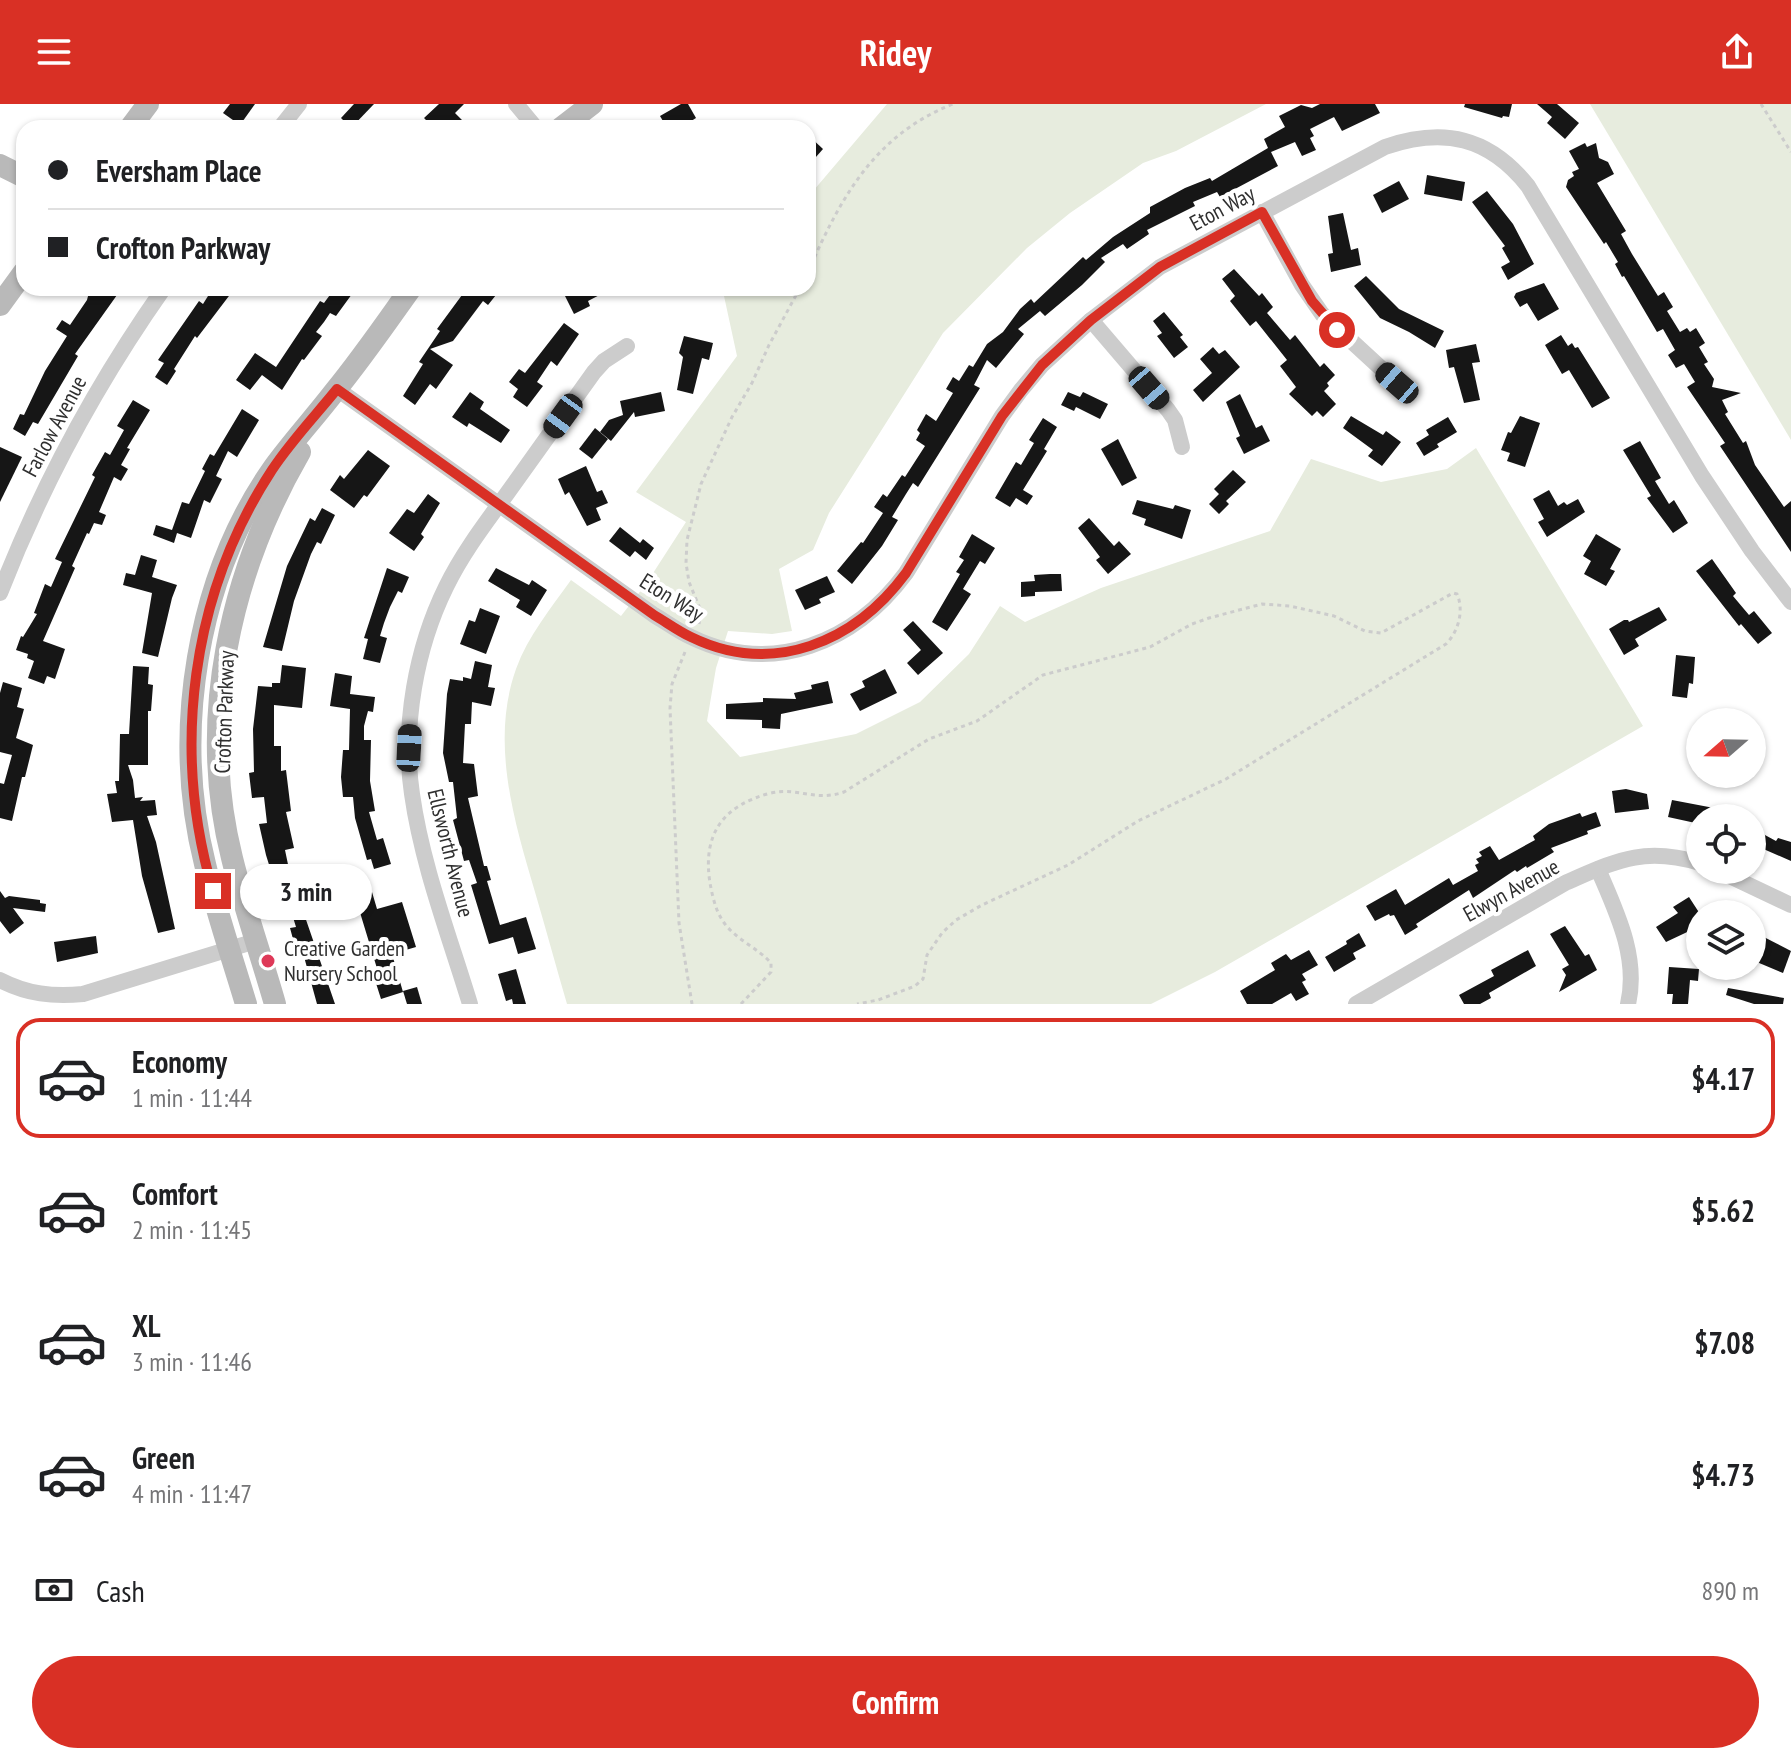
<!DOCTYPE html>
<meta charset="utf-8">
<style>
body{margin:0;font-family:"PT Sans Narrow",sans-serif;background:#f2f2f2;color:#202124;height:100vh;display:flex;flex-direction:column;font-size:30px;white-space:nowrap}
*{box-sizing:border-box;margin:0}
p{font-size:26px;color:#757577}
.icon{flex:none;width:44px;height:44px;fill:none;stroke:currentColor;stroke-width:2;stroke-linecap:round;stroke-linejoin:round}
.map{position:relative;height:900px;overflow:hidden}
.sheet{display:flex;flex-direction:column;background:#fff;flex:1}
.sheet>*{flex:none}
.banner{position:absolute;left:16px;top:16px;width:800px;height:176px;border-radius:24px;box-shadow:0 2px 6px #0004;display:grid;align-content:center;height:176px;padding:0 32px;background:#fff}
.needle{width:52px;rotate:250deg}
.tools{position:absolute;left:1686px;top:604px;display:grid;gap:16px}
.tools a{display:grid;place-items:center;width:80px;height:80px;border-radius:50%;background:#fff;box-shadow:0 2px 6px #0004;font-size:40px}
.end{position:absolute;width:36px;height:36px;margin:-18px;border:10px solid #d93025;background:#fff;box-shadow:0 0 0 4px #fff}
.from{border-radius:50%}
.bubble{position:absolute;height:56px;border-radius:28px;background:#fff;box-shadow:0 2px 6px #0004;font-size:26px;font-weight:600;line-height:56px;text-align:center}
.car{position:absolute;width:24px;height:48px;margin:-24px -12px;border-radius:10px;box-shadow:0 0 6px 2px #0007;background:linear-gradient(#222 24%,#8ab4d8 0 40%,#222 0 76%,#8ab4d8 0 86%,#222 0)}
.banner b{display:flex;align-items:center;gap:28px;height:76px;font-size:30px}
.banner b+b{border-top:2px solid #e0e0e0}
.banner i{width:20px;height:20px;background:#202124}
ul{padding:14px 0 0;list-style:none}
li{display:flex;align-items:center;gap:24px;height:120px;margin:0 16px 12px;padding:0 16px;border:4px solid transparent;border-radius:24px}
li div{flex:1}
li b{display:block;font-size:30px}
li em{font-style:normal;font-weight:600}
li.selected{border-color:#d93025}
li>.icon{width:72px;height:72px;stroke-width:1.5}
.pay{display:flex;align-items:center;gap:20px;height:88px;padding:0 32px;font-size:30px}
.pay p{margin-inline-start:auto}
.button{display:flex;gap:16px;margin-top:auto;padding:16px 32px}
.button a{flex:1;height:92px;border-radius:48px;background:#d93025;color:#fff;font-size:32px;font-weight:600;line-height:92px;text-align:center}
header{display:flex;justify-content:space-between;align-items:center;height:104px;padding:0 32px;background:#d93025;color:#fff;font-size:36px;font-weight:600}
.map>svg:first-child{display:block}
.green{fill:#e7ecde}
.building{fill:#161616}
.lines{fill:none;stroke-linecap:round;stroke-linejoin:round}
.path{stroke:#ccc;stroke-width:3;stroke-dasharray:4 4;stroke-linecap:butt}
.street{stroke:#ccc;stroke-width:16}
.secondary{stroke:#b9b9b9;stroke-width:22}
.route{stroke:#d93025;stroke-width:10}
.poi-dot{fill:#de3958;stroke:#fff;stroke-width:3}
.labels{text-anchor:middle;dominant-baseline:central;stroke-width:8;stroke-linejoin:round;paint-order:stroke}
.street-label{font-size:22px;fill:#2f2f2f;stroke:#fff}
.poi-label{font-size:22px;fill:#2f2f2f;stroke:#fff;text-anchor:start}
</style>
<header><svg class="icon" aria-label="menu" viewBox="0 0 24 24"><path d="M4 6h16M4 12h16M4 18h16"/></svg>Ridey<svg class="icon" aria-label="share" viewBox="0 0 24 24"><path d="M12 15V3M7 8l5-5 5 5M5 13v7h14v-7"/></svg></header>
<div class="map">
<svg width="1791" height="900" viewBox="0 0 1791 900">
<rect width="100%" height="100%" fill="#fff"/>
<g class="green">
<path d="M 887,0 L 1266,0 L 1176,47 L 1143,59 L 1070,109 L 1027,144 L 943,229 L 829,409 L 813,446 L 779,465 L 792,527 L 772,530 L 728,527 L 716,564 L 707,617 L 740,653 L 856,630 L 920,598 L 969,550 L 1000,502 L 1025,518 L 1101,484 L 1270,427 L 1311,355 L 1381,378 L 1447,365 L 1476,344 L 1643,622 L 1215,868 L 1151,900 L 567,900 C 556,863 546,825 535,788 C 514,717 490,638 516,565 C 528,532 551,504 571,476 L 621,512 L 646,480 L 686,418 L 636,388 L 737,252 L 724,192 L 731,184 L 808,184 L 808,93 Z"/>
<polygon points="1590,0 1791,0 1791,336"/>
</g>
<g class="building">
<polygon points="230,0 255,0 240,21 223,9"/>
<polygon points="354,0 374,0 351,24 341,14"/>
<polygon points="439,0 464,0 455,9 470,24 434,24 424,14"/>
<polygon points="681,0 688,0 696,14 680,24 667,24 660,12"/>
<polygon points="1320,0 1375,0 1380,9 1342,27 1334,13 1310,25 1314,32 1310,34 1316,46 1302,52 1295,38 1271,48 1278,62 1220,93 1217,88 1193,98 1195,102 1147,126 1149,130 1127,145 1123,140 1101,154 1105,158 1082,181 1045,212 1040,207 1018,225 1024,230 996,264 987,256 974,281 980,284 918,383 913,379 906,390 892,413 898,416 882,442 852,480 837,467 861,438 863,439 883,409 874,403 883,390 887,393 902,371 905,373 925,342 916,336 920,329 917,326 926,310 936,317 953,289 946,285 953,273 959,277 969,261 973,263 987,240 1003,228 1020,205 1031,195 1034,199 1083,153 1086,156 1113,133 1150,109 1150,103 1185,84 1210,74 1212,77 1268,44 1264,35 1285,23 1279,12 1301,1 1312,4"/>
<polygon points="1465,0 1512,0 1509,13 1503,12 1502,14 1464,3"/>
<polygon points="1537,0 1557,0 1579,19 1565,35 1547,19 1552,13"/>
<polygon points="808,31 823,45 808,62"/>
<polygon points="1585,39 1587,43 1596,39 1599,54 1608,58 1614,70 1597,79 1626,127 1621,130 1632,150 1658,192 1664,188 1673,203 1667,207 1680,228 1687,224 1690,228 1696,224 1705,239 1699,243 1708,258 1704,260 1714,275 1712,283 1741,289 1722,296 1728,308 1725,310 1743,339 1746,337 1755,361 1784,403 1791,397 1791,448 1720,342 1725,339 1687,283 1695,278 1684,260 1676,264 1668,251 1675,246 1663,225 1657,228 1624,172 1622,173 1615,160 1618,158 1606,138 1604,140 1566,83 1568,76 1574,72 1572,68 1579,65 1569,47"/>
<polygon points="1427,71 1465,78 1462,97 1424,90"/>
<polygon points="1399,77 1409,95 1382,109 1373,91"/>
<polygon points="1487,87 1513,120 1534,160 1508,176 1501,163 1510,158 1502,144 1505,142 1472,98"/>
<polygon points="1343,109 1351,146 1358,144 1361,161 1331,168 1328,150 1333,149 1328,112"/>
<polygon points="1234,165 1259,192 1262,189 1273,203 1267,209 1290,236 1295,231 1320,263 1324,259 1335,271 1327,279 1329,282 1324,287 1336,300 1323,313 1317,307 1312,312 1289,290 1296,283 1280,262 1287,256 1256,217 1250,222 1230,197 1235,192 1222,175"/>
<polygon points="1366,172 1399,205 1444,227 1435,244 1409,228 1380,214 1354,182"/>
<polygon points="1544,179 1559,205 1538,217 1527,199 1520,203 1514,193 1516,189"/>
<polygon points="90,184 122,184 75,250 78,252 38,320 33,318 25,332 13,325 20,310 24,311 45,267 67,232 56,225 62,216 70,221 87,196"/>
<polygon points="213,184 235,184 197,234 195,232 174,265 176,267 167,281 155,273 164,259 158,256 199,197 203,200"/>
<polygon points="335,184 343,184 352,190 336,212 330,209 324,218 316,228 322,232 304,256 302,255 282,286 262,271 250,286 236,276 255,249 276,263 320,197 324,199"/>
<polygon points="453,184 492,184 490,187 496,191 488,201 483,197 453,237 430,245 453,261 436,285 430,280 415,301 403,292 423,260 419,258 440,227 437,225 462,191"/>
<polygon points="561,184 613,184 588,197 590,202 574,210"/>
<polygon points="1164,208 1183,231 1180,233 1188,243 1174,254 1157,232 1162,229 1153,217"/>
<polygon points="564,219 579,230 557,262 551,257 537,278 543,282 527,303 513,293 518,285 509,278 519,265 525,269"/>
<polygon points="1561,231 1568,242 1572,239 1575,244 1578,243 1610,294 1592,304 1569,266 1562,270 1545,241"/>
<polygon points="684,232 713,239 709,256 702,254 693,290 677,286 683,253 679,249"/>
<polygon points="1476,240 1480,258 1472,259 1480,296 1464,299 1454,263 1449,264 1446,246"/>
<polygon points="1213,243 1219,250 1225,246 1240,263 1203,298 1193,286 1212,269 1200,255"/>
<polygon points="470,288 484,298 480,305 510,326 501,339 469,319 467,323 452,313"/>
<polygon points="661,288 665,307 635,313 634,308 611,337 600,328 609,316 623,311 620,297"/>
<polygon points="1068,288 1080,293 1083,288 1108,300 1100,315 1076,303 1074,307 1061,301"/>
<polygon points="1240,290 1256,324 1262,321 1270,337 1244,350 1236,334 1240,332 1226,298"/>
<polygon points="133,296 150,306 127,344 130,345 121,361 128,365 121,377 114,373 99,408 106,411 102,421 94,419 89,430 87,429 72,462 75,464 43,537 65,545 55,575 47,572 44,580 28,574 34,557 27,554 28,550 16,546 21,532 23,533 37,510 34,509 45,480 51,483 62,458 55,455 95,373 92,371 105,348 110,351 124,326 117,322"/>
<polygon points="242,305 259,316 237,353 228,347 216,372 222,375 210,399 204,396 191,434 177,429 174,439 153,431 156,421 172,426 182,398 189,400 205,367 202,365 210,350 214,352"/>
<polygon points="1351,312 1383,331 1386,327 1401,338 1382,362 1368,352 1373,346 1343,324"/>
<polygon points="1520,312 1540,319 1525,363 1507,357 1510,349 1501,346 1508,328 1511,329"/>
<polygon points="1448,313 1457,328 1437,340 1439,343 1424,352 1416,339 1429,331 1426,326"/>
<polygon points="1043,314 1057,323 1044,345 1047,347 1023,386 1033,392 1027,401 1016,394 1010,403 995,394 1016,358 1021,361 1034,339 1029,336"/>
<polygon points="595,324 608,335 592,355 579,345"/>
<polygon points="1118,335 1137,374 1122,382 1101,345"/>
<polygon points="1640,337 1661,374 1655,377 1669,400 1674,396 1688,419 1673,429 1647,394 1651,392 1623,346"/>
<polygon points="0,343 22,353 0,398"/>
<polygon points="368,346 390,362 367,393 364,391 354,404 330,386 340,371 344,375"/>
<polygon points="586,362 597,388 602,386 608,399 596,404 601,416 587,422 569,388 565,391 558,375"/>
<polygon points="1233,366 1246,378 1226,397 1229,400 1219,410 1209,400 1219,390 1214,385"/>
<polygon points="1549,386 1558,402 1564,398 1567,401 1578,395 1585,408 1547,433 1538,418 1544,415 1533,395"/>
<polygon points="428,390 440,399 421,430 424,433 414,447 389,429 407,405 414,409"/>
<polygon points="1137,396 1173,405 1175,401 1191,406 1182,435 1144,421 1146,415 1132,410"/>
<polygon points="322,404 335,411 321,440 317,438 311,450 294,497 282,547 263,543 287,462 310,414 315,417"/>
<polygon points="1089,414 1114,442 1119,437 1131,450 1108,470 1096,456 1100,453 1078,424"/>
<polygon points="620,423 640,439 643,435 654,444 646,456 635,447 630,453 609,437"/>
<polygon points="972,430 995,444 985,460 980,457 963,485 971,490 947,527 932,518 960,470 956,468 964,456 959,453"/>
<polygon points="1596,430 1621,445 1610,465 1615,467 1606,482 1584,470 1591,457 1583,452"/>
<polygon points="141,451 157,456 152,473 177,481 172,494 158,553 142,549 152,489 123,481 126,469 135,471"/>
<polygon points="1712,455 1736,489 1733,492 1749,511 1754,507 1772,529 1758,540 1741,520 1739,522 1696,467"/>
<polygon points="387,464 409,473 402,489 398,487 390,503 384,519 380,532 387,534 380,559 363,555 368,535 364,534"/>
<polygon points="496,464 529,481 532,476 547,486 531,512 516,503 520,496 488,477"/>
<polygon points="1050,470 1061,470 1062,487 1035,488 1035,492 1021,493 1021,478 1035,477 1034,471"/>
<polygon points="827,472 835,488 819,495 821,499 805,506 795,486"/>
<polygon points="1659,503 1667,516 1635,535 1639,542 1624,551 1609,525 1624,516 1628,516 1629,518"/>
<polygon points="480,504 500,512 486,550 460,540 469,516 475,518"/>
<polygon points="913,517 943,549 918,571 907,559 921,546 903,526"/>
<polygon points="1676,551 1695,553 1693,580 1689,579 1687,594 1672,592"/>
<polygon points="475,557 492,561 488,583 495,584 491,602 472,598 471,620 465,620 463,659 474,660 478,692 468,694 484,762 487,762 491,776 487,777 500,821 526,813 536,845 518,850 513,833 489,840 471,781 477,779 469,756 464,757 453,716 457,714 453,678 449,678 443,649 447,590 450,575 463,577 463,573 471,575"/>
<polygon points="282,561 306,564 302,604 274,601 274,642 281,642 281,667 286,666 291,707 286,708 294,744 285,746 290,770 289,777 307,772 315,803 303,807 335,900 317,900 303,849 298,850 293,835 290,824 296,823 288,797 283,801 281,799 266,751 259,720 267,719 264,693 252,694 249,669 254,668 253,625 258,582 272,583 272,579 280,579"/>
<polygon points="133,562 149,563 148,580 153,581 151,607 148,607 148,661 128,661 133,676 135,694 143,693 140,697 155,696 157,711 147,712 156,738 175,825 158,829 142,772 133,716 112,718 107,690 117,689 115,677 119,677 120,630 129,630"/>
<polygon points="885,565 897,589 860,607 850,590 865,583 862,577"/>
<polygon points="335,569 352,572 350,590 375,593 373,608 368,607 364,622 364,636 371,636 370,677 375,707 369,708 377,736 383,734 391,760 374,765 371,755 367,756 355,714 353,693 343,693 341,673 343,646 349,646 350,605 330,602"/>
<polygon points="828,577 833,599 781,610 780,625 762,624 762,616 726,615 726,600 763,598 763,594 796,595 794,589 812,585 811,581"/>
<polygon points="3,578 22,584 17,603 24,605 16,634 33,641 25,673 22,673 12,717 0,714 0,679 4,680 12,651 0,648 0,589"/>
<polygon points="1626,685 1647,690 1649,705 1615,709 1612,687"/>
<polygon points="1672,696 1714,704 1712,714 1700,714 1700,720 1668,713"/>
<polygon points="1596,708 1601,722 1587,727 1588,730 1551,744 1554,748 1527,764 1526,762 1517,768 1515,766 1473,794 1469,786 1416,820 1418,823 1405,831 1394,811 1390,812 1389,810 1375,817 1366,802 1396,785 1405,801 1449,774 1453,781 1478,767 1475,761 1479,759 1476,755 1482,752 1479,748 1490,742 1499,756 1535,736 1533,732 1549,720 1580,709 1582,713"/>
<polygon points="1752,724 1776,737 1778,734 1791,738 1791,757 1752,740"/>
<polygon points="0,787 5,794 9,792 40,796 40,799 46,800 45,808 13,804 24,819 10,830 0,817"/>
<polygon points="372,788 377,805 402,798 416,843 392,850 403,888 381,895 374,873 379,871 355,792"/>
<polygon points="1689,793 1700,810 1700,822 1666,838 1656,823 1678,809 1673,803"/>
<polygon points="1565,822 1585,852 1589,850 1597,866 1559,888 1566,871 1562,865 1569,861 1550,830"/>
<polygon points="1752,827 1791,847 1783,869 1752,856"/>
<polygon points="1359,829 1366,842 1353,849 1356,855 1334,868 1325,853 1347,840 1346,837"/>
<polygon points="96,832 98,849 57,858 54,838"/>
<polygon points="1309,846 1318,861 1302,870 1306,876 1302,878 1309,890 1296,897 1291,889 1272,900 1247,900 1240,887 1275,866 1271,859 1286,850 1291,856"/>
<polygon points="1528,846 1536,862 1489,889 1491,894 1480,900 1464,900 1459,891 1494,872 1491,866"/>
<polygon points="1669,863 1699,865 1698,877 1690,876 1688,900 1672,900 1673,890 1667,890"/>
<polygon points="516,865 526,900 513,900 512,895 506,897 498,870"/>
<polygon points="417,883 422,900 407,900 403,887"/>
<polygon points="1728,884 1784,894 1783,900 1754,900 1726,891"/>
</g>
<g class="lines">
<g class="path">
<polyline points="1761,0 1791,48"/>
<path d="M 808,168 C 840,95 874,31 953,0"/>
<polyline points="699,520 701,507 689,478 686,459 687,436 701,380 732,313 752,279 769,241 800,184"/>
<polyline points="685,548 672,580 670,604 679,819 692,900"/>
<path d="M 741,900 L 771,868 L 771,859 C 757,843 732,834 721,814 C 715,804 712,790 710,779 C 702,729 724,701 771,689 C 798,683 815,698 844,688 L 929,635 L 977,617 L 1043,571 L 1150,543 L 1192,520 L 1209,514 L 1262,500 L 1290,502 L 1334,512 L 1365,527 L 1381,529 L 1453,489 L 1457,490 C 1464,506 1459,527 1446,540 L 1226,675 L 1138,717 L 1068,761 L 982,801 L 956,816 L 942,829 L 927,851 L 923,875 L 915,882 L 878,896 L 857,900"/>
</g>
<g class="street">
<polyline points="516,0 536,24"/>
<polyline points="280,24 299,0"/>
<polyline points="1262,108 1302,181 1322,210 1397,279"/>
<polyline points="1091,216 1168,306 1175,316 1182,343"/>
<path d="M 337,285 L 654,511 C 666,518 678,527 691,533 C 773,573 855,538 906,469 L 1002,312 L 1021,286 L 1042,261 L 1091,216 L 1160,163 L 1385,43 C 1444,23 1489,33 1528,82 L 1702,372 L 1752,447 L 1791,498"/>
<path d="M 0,489 C 42,381 97,279 164,184"/>
<path d="M 1598,765 C 1616,807 1639,853 1628,900"/>
<polyline points="1717,766 1791,801"/>
<path d="M 0,876 C 27,890 53,893 83,890 L 256,837"/>
<path d="M 470,900 C 449,831 422,761 412,690 C 402,622 416,544 446,483 C 462,450 484,421 506,391 C 535,350 565,309 594,268 L 604,257 L 627,242"/>
<path d="M 1356,900 L 1565,779 C 1616,757 1643,742 1700,759"/>
</g>
<g class="secondary">
<polyline points="130,24 148,0"/>
<polyline points="561,24 592,0"/>
<polyline points="0,61 24,73"/>
<polyline points="0,201 24,168"/>
<path d="M 246,900 C 232,853 216,807 205,760 C 172,629 196,474 274,363 C 293,337 315,313 335,287 C 362,254 386,219 411,184"/>
<path d="M 275,900 C 261,851 244,803 232,754 C 197,615 230,469 300,348"/>
</g>
</g>
<g class="lines">
<path class="route" d="M 213,787 C 171,645 191,490 272,366 C 291,337 316,311 337,285 L 654,511 C 666,518 678,527 691,533 C 773,573 855,538 906,469 L 1002,312 L 1042,261 L 1091,216 L 1160,163 L 1262,108 L 1312,197 L 1337,226"/>
</g>
<circle class="poi-dot" cx="268" cy="857" r="8"/>
<g class="labels">
<g class="street-label">
<text transform="translate(1222 104) rotate(-28)">Eton Way</text>
<text transform="translate(54 322) rotate(-62)">Farlow Avenue</text>
<text transform="translate(672 493) rotate(32)">Eton Way</text>
<text transform="translate(224 608) rotate(-88)">Crofton Parkway</text>
<text transform="translate(451 749) rotate(76)">Ellsworth Avenue</text>
<text transform="translate(1511 786) rotate(-29)">Elwyn Avenue</text>
</g>
<g class="poi-label">
<text x="284" y="844">Creative Garden<tspan x="284" dy="25">Nursery School</tspan></text>
</g>
</g>
</svg>
<div class="tools">
<a><svg class="needle" viewBox="-14 -14 28 28"><path d="M0-13l5 13h-10z" fill="#e53935"/><path d="M0 13l5-13h-10z" fill="#757577"/></svg></a>
<a><svg class="icon" aria-label="locate" viewBox="0 0 24 24"><circle cx="12" cy="12" r="6"/><path d="M12 2v4M12 18v4M2 12h4M18 12h4"/></svg></a>
<a><svg class="icon" aria-label="layers" viewBox="0 0 24 24"><path d="M12 4l9 5-9 5-9-5zM3 14l9 5 9-5"/></svg></a>
</div>
<i class="end from" style="left:1337px;top:226px"></i>
<i class="end" style="left:213px;top:787px"></i>
<div class="bubble" style="left:240px;top:760px;width:132px">3 min</div>
<i class="car" style="left:1397px;top:279px;rotate:311deg"></i>
<i class="car" style="left:1149px;top:284px;rotate:139deg"></i>
<i class="car" style="left:563px;top:312px;rotate:216deg"></i>
<i class="car" style="left:409px;top:644px;rotate:3deg"></i>
<div class="banner">
<b><i class="from"></i>Eversham Place</b>
<b><i></i>Crofton Parkway</b>
</div>
</div>
<section class="sheet">
<ul>
<li class="selected"><svg class="icon" aria-label="car" viewBox="0 0 24 24"><path d="M5 17H2v-5l4-1 3-4h7l3 4 3 1v5h-3M9 17h6M6 11h13"/><circle cx="7" cy="17" r="2"/><circle cx="17" cy="17" r="2"/></svg><div><b>Economy</b><p>1 min · 11:44</p></div><em>$4.17</em></li>
<li><svg class="icon" aria-label="car" viewBox="0 0 24 24"><path d="M5 17H2v-5l4-1 3-4h7l3 4 3 1v5h-3M9 17h6M6 11h13"/><circle cx="7" cy="17" r="2"/><circle cx="17" cy="17" r="2"/></svg><div><b>Comfort</b><p>2 min · 11:45</p></div><em>$5.62</em></li>
<li><svg class="icon" aria-label="car" viewBox="0 0 24 24"><path d="M5 17H2v-5l4-1 3-4h7l3 4 3 1v5h-3M9 17h6M6 11h13"/><circle cx="7" cy="17" r="2"/><circle cx="17" cy="17" r="2"/></svg><div><b>XL</b><p>3 min · 11:46</p></div><em>$7.08</em></li>
<li><svg class="icon" aria-label="car" viewBox="0 0 24 24"><path d="M5 17H2v-5l4-1 3-4h7l3 4 3 1v5h-3M9 17h6M6 11h13"/><circle cx="7" cy="17" r="2"/><circle cx="17" cy="17" r="2"/></svg><div><b>Green</b><p>4 min · 11:47</p></div><em>$4.73</em></li>
</ul>
<div class="pay"><svg class="icon" aria-label="cash" viewBox="0 0 24 24"><path d="M3 7h18v10H3z"/><circle cx="12" cy="12" r="2"/></svg>Cash<p>890 m</p></div>
<div class="button"><a>Confirm</a></div>
</section>
